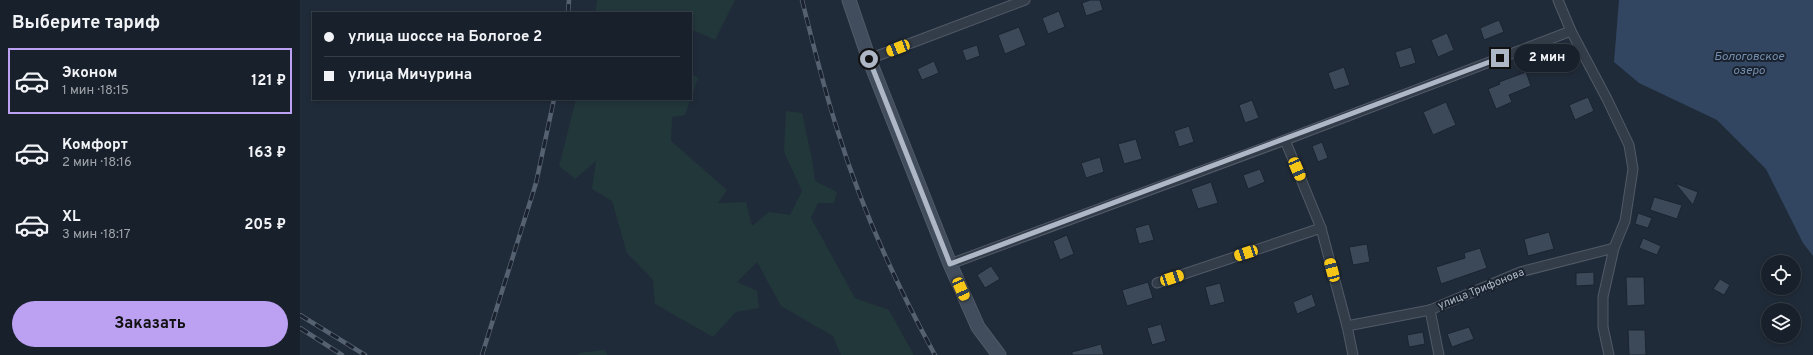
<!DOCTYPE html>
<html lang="ru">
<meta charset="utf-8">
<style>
body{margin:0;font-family:Overpass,sans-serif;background:#252d37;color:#f1f3f6;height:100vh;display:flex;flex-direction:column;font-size:15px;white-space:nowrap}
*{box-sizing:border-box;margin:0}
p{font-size:13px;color:#9fa3a9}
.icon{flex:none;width:22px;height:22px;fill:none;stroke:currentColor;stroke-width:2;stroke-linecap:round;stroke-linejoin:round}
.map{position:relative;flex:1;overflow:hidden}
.drawer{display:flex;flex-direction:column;background:#18202b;width:300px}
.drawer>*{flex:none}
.banner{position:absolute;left:12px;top:12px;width:380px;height:88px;border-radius:0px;box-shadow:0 2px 6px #0003,0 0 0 1px #363e47;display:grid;align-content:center;height:88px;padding:0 12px;background:#18202b}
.fabs{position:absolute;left:1461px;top:255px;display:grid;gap:8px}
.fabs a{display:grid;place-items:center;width:40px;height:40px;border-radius:50%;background:#18202b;box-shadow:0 2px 6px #0003,0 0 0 1px #363e47;font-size:20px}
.end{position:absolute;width:18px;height:18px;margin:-9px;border:5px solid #aeb7c6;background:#111;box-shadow:0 0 0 2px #111}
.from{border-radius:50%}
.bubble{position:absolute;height:28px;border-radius:14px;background:#18202b;box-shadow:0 2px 6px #0003,0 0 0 1px #363e47;font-size:13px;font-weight:700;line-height:28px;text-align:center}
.car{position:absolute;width:12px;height:24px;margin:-12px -6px;border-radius:5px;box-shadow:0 0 3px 1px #0007;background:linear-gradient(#f5c518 24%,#345 0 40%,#f5c518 0 76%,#345 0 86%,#f5c518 0)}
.banner b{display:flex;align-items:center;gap:14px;height:38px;font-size:15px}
.banner b+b{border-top:1px solid #363e47}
.banner i{width:10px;height:10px;background:#f1f3f6}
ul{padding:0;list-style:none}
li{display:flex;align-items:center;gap:12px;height:66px;margin:0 8px 6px;padding:0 4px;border:2px solid transparent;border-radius:0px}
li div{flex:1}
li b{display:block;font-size:15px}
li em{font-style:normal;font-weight:700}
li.on{border-color:#bca0f2}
li>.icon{width:36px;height:36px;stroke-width:1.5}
h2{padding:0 12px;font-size:18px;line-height:48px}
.action{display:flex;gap:8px;margin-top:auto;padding:8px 12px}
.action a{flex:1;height:46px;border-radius:24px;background:#bca0f2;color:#111;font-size:16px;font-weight:700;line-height:46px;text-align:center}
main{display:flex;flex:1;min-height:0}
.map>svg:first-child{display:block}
.green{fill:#22373a}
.water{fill:#324661}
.building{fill:#3c4959;stroke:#1b2430}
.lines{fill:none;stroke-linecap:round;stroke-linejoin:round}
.street-casing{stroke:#515a67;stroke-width:11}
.secondary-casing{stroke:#515a67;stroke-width:15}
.street{stroke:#333d49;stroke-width:9}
.secondary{stroke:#414c5c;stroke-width:13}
.rail-casing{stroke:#556170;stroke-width:4.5}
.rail{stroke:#19222e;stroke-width:3;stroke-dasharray:9;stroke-linecap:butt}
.route{stroke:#aeb7c6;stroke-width:5}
.labels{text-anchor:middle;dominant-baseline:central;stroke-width:4;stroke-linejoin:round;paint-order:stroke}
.street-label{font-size:11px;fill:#aeb7c6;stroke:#19222e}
.water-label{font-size:12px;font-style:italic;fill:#748eaf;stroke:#19222e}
</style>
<main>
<section class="drawer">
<h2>Выберите тариф</h2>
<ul>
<li class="on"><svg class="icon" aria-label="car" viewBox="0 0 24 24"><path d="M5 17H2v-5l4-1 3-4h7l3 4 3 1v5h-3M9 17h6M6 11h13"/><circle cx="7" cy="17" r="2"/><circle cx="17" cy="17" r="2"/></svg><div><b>Эконом</b><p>1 мин · 18:15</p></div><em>121 ₽</em></li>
<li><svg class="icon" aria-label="car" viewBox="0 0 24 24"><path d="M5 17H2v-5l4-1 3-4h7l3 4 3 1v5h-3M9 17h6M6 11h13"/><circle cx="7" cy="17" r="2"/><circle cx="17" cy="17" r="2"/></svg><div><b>Комфорт</b><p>2 мин · 18:16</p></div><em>163 ₽</em></li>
<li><svg class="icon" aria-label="car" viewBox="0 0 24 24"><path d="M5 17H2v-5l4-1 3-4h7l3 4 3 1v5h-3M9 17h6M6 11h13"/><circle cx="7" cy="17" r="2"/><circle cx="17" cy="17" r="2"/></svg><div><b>XL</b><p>3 мин · 18:17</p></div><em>205 ₽</em></li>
</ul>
<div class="action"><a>Заказать</a></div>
</section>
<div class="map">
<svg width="1513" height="355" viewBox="0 0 1513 355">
<rect width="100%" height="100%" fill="#202b39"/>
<g class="green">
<polygon points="297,0 435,0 415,40 391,29 391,13 295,13"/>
<polygon points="391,73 398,78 385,115 372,117 371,141 427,190 418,203 446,202 452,226 469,212 490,215 502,191 484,152 486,111 502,113 512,159 515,181 537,192 534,203 518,203 511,218 555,298 589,310 614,355 541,355 533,336 481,306 457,262 437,282 457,291 459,308 436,312 413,337 355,304 353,280 327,253 312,201 292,189 296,161 275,179 259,166 276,99 391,99"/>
<polygon points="304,350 308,355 278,355 279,353"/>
</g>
<polygon class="water" points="1319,0 1513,0 1513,256 1503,243 1466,169 1417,120 1339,83 1314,62"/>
<g class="building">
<polygon points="790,0 800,0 803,10 786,16 782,3"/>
<polygon points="759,11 765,27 748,34 742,18"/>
<polygon points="1199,20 1204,32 1184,40 1180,28"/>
<polygon points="719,27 726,45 705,54 698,35"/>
<polygon points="1147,33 1154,50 1138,57 1131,40"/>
<polygon points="677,45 680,56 666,61 662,50"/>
<polygon points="1111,47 1116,63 1100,68 1095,52"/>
<polygon points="1267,50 1273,62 1263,66 1257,54"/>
<polygon points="634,61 639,73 622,80 617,69"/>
<polygon points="1044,67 1050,85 1034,90 1028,73"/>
<polygon points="1226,72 1231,86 1209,95 1212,102 1196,109 1188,89 1200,84 1199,82"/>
<polygon points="1288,97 1294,111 1275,120 1269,105"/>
<polygon points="952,100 959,118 945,123 939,105"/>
<polygon points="1146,102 1156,125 1133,135 1123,112"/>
<polygon points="889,126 894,142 879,147 874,131"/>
<polygon points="836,139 842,159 824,164 818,144"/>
<polygon points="1022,142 1028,158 1018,162 1012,146"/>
<polygon points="800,157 804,172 786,178 781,163"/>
<polygon points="960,169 965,182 948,189 943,175"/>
<polygon points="911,182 918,203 898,209 891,189"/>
<polygon points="1375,183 1398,192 1393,205"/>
<polygon points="1354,197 1382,205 1377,219 1350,210"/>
<polygon points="1338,213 1352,218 1348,228 1335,224"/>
<polygon points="849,224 854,240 839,244 835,228"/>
<polygon points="1249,232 1254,249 1228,256 1224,239"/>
<polygon points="767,235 774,254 760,260 753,241"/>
<polygon points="1343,238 1361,246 1357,255 1339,248"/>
<polygon points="1067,244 1070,262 1053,265 1049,247"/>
<polygon points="1180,248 1187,268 1141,284 1136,267 1165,258 1164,253"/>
<polygon points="691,266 700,279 685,288 677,275"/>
<polygon points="1294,272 1294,285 1276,286 1276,273"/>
<polygon points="1326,277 1344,277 1345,305 1327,306"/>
<polygon points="1420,279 1430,285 1424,295 1413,289"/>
<polygon points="848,282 853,298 827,306 822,290"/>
<polygon points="920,283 925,302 910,306 905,287"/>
<polygon points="1012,294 1016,306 997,314 993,302"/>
<polygon points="861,324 866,341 852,345 847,328"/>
<polygon points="1169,327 1174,339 1152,347 1147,334"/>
<polygon points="1328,330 1345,330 1346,355 1329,355"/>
<polygon points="1123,332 1125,344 1109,347 1107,335"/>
<polygon points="801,344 804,355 772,355 772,352"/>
</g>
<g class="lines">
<defs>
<g id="street">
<polyline points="1258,0 1271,31 1307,99 1329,145 1333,169 1325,221 1314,248 1303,297 1303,327 1309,355"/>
<polyline points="569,59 725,0"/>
<polyline points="985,140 1021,228 1047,326 1053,355"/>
<polyline points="650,264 985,140 1271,31"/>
<polyline points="857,283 1021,228"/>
<polyline points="1130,310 1139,355"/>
<polyline points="1047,326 1130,310 1220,272 1314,248"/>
</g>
<polyline id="secondary" points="549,0 569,59 650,264 678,327 699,355"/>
</defs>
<use href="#street" class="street-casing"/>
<use href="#secondary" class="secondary-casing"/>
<use href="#street" class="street"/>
<use href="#secondary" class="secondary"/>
<defs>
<g id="rail">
<path d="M 502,0 C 513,44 524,89 538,132 C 562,210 596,284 635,355"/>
<polyline points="268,13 269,0"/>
<polyline points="0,315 65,355"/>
<polyline points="0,328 42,355"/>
<polyline points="182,355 236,183 254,99"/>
</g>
</defs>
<use href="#rail" class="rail-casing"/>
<use href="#rail" class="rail"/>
</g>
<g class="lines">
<polyline class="route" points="569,59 650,264 1200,58"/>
</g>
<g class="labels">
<g class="street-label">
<text transform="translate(1181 289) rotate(-22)">улица Трифонова</text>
</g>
<g class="water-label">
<text x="1449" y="57">Бологовское<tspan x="1449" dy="14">озеро</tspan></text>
</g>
</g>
</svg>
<div class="fabs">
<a><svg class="icon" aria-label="locate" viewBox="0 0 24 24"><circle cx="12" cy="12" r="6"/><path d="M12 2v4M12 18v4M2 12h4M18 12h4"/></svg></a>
<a><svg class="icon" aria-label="layers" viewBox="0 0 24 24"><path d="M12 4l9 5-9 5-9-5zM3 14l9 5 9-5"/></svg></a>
</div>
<i class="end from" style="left:569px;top:59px"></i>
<i class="end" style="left:1200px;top:58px"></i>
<div class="bubble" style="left:1214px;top:44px;width:66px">2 мин</div>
<i class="car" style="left:598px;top:48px;rotate:249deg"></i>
<i class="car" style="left:997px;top:169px;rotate:157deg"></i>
<i class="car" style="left:946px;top:253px;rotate:252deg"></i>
<i class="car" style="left:1032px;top:270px;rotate:345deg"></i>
<i class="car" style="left:872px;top:278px;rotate:72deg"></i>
<i class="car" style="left:661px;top:289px;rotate:156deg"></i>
<div class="banner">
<b><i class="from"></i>улица шоссе на Бологое 2</b>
<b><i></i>улица Мичурина</b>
</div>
</div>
</main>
